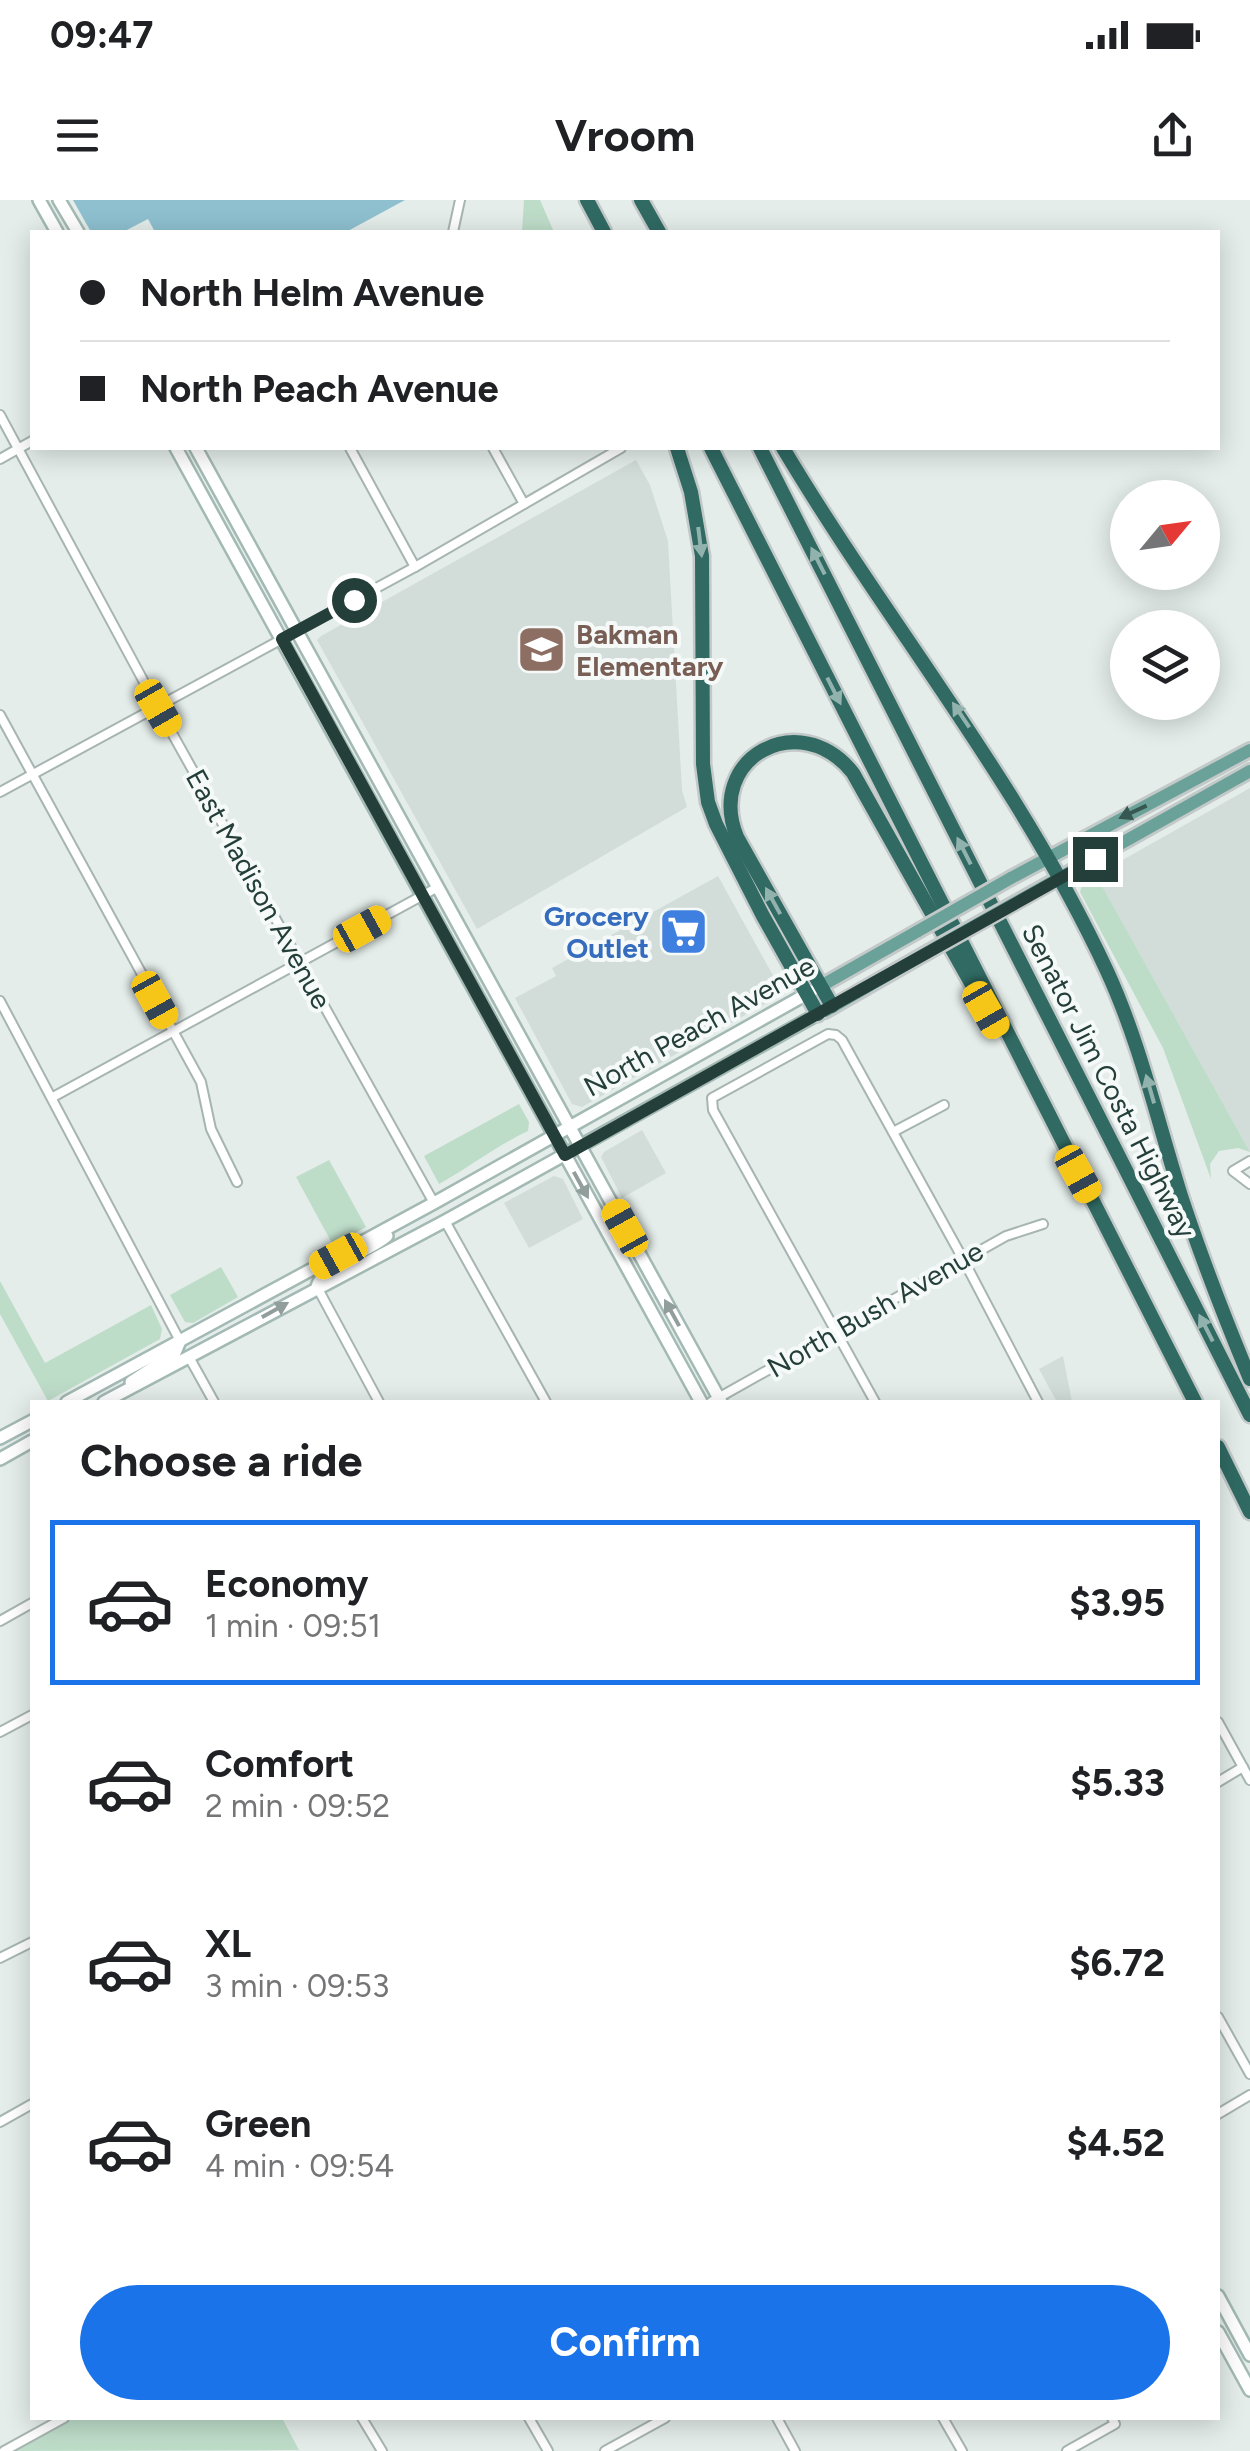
<!DOCTYPE html>
<meta charset="utf-8">
<style>
body{margin:0;font-family:Figtree,sans-serif;background:#f2f2f2;color:#202124;height:100vh;display:flex;flex-direction:column;font-size:38px;white-space:nowrap}
*{box-sizing:border-box;margin:0}
p{font-size:32px;color:#757577}
.icon{flex:none;width:55px;height:55px;fill:none;stroke:currentColor;stroke-width:2;stroke-linecap:round;stroke-linejoin:round}
.map{position:relative;flex:1;overflow:hidden}
.side{position:absolute;left:30px;top:1200px;width:1190px;height:1020px;display:flex;flex-direction:column;background:#fff;border-radius:0px;box-shadow:0 5px 25px #0003}
.side>*{flex:none}
.guide{position:absolute;left:30px;top:30px;width:1190px;height:220px;border-radius:0px;box-shadow:0 5px 25px #0003;display:grid;align-content:center;height:220px;padding:0 50px;background:#fff}
.needle{width:65px;rotate:61deg}
.tools{position:absolute;left:1110px;top:280px;display:grid;gap:20px}
.tools a{display:grid;place-items:center;width:110px;height:110px;border-radius:50%;background:#fff;box-shadow:0 5px 25px #0003;font-size:50px}
.end{position:absolute;width:45px;height:45px;margin:-22px;border:12px solid #243e3a;background:#fff;box-shadow:0 0 0 5px #fff}
.from{border-radius:50%}
.car{position:absolute;width:30px;height:60px;margin:-30px -15px;border-radius:12px;box-shadow:0 0 8px 2px #0007;background:linear-gradient(#f5c518 24%,#345 0 40%,#f5c518 0 76%,#345 0 86%,#f5c518 0)}
.guide b{display:flex;align-items:center;gap:35px;height:95px;font-size:38px}
.guide b+b{border-top:2px solid #e0e0e0}
.guide i{width:25px;height:25px;background:#202124}
ul{padding:0;list-style:none}
li{display:flex;align-items:center;gap:30px;height:165px;margin:0 20px 15px;padding:0 30px;border:5px solid transparent;border-radius:0px}
li div{flex:1}
li b{display:block;font-size:38px}
li em{font-style:normal;font-weight:700}
li.selected{border-color:#1a73e8}
li>.icon{width:90px;height:90px;stroke-width:1.5}
h2{padding:0 50px;font-size:45px;line-height:120px}
.button{display:flex;gap:20px;margin-top:auto;padding:20px 50px}
.button a{flex:1;height:115px;border-radius:60px;background:#1a73e8;color:#fff;font-size:40px;font-weight:700;line-height:115px;text-align:center}
.status{display:flex;justify-content:space-between;align-items:center;height:70px;padding:0 50px;background:#fff;direction:ltr}
.status svg{height:28px;fill:currentColor}
header{display:flex;justify-content:space-between;align-items:center;height:130px;padding:0 50px;background:#fff;font-size:45px;font-weight:700}
.map>svg:first-child{display:block}
.built{fill:#d2ddd9}
.green{fill:#beddc9}
.water{fill:#8ec0d0}
.lines{fill:none;stroke-linecap:round;stroke-linejoin:round}
.minor-casing{stroke:#a7b5b2;stroke-width:12}
.secondary-casing{stroke:#a3b9b3;stroke-width:16}
.primary-casing{stroke:#c2c9c8;stroke-width:18}
.motorway-casing{stroke:#c2c9c8;stroke-width:19}
.minor{stroke:#fff;stroke-width:8}
.secondary{stroke:#fff;stroke-width:11}
.primary{stroke:#6aa198;stroke-width:12}
.motorway{stroke:#306a63;stroke-width:14}
.primary-bridge-casing{stroke:#c2c9c8;stroke-width:18;stroke-linecap:butt}
.primary-bridge{stroke:#6aa198;stroke-width:12}
.oneway{fill:#92b2ae}
.oneway2{fill:#365752}
.oneway3{fill:#929e9c}
.route{stroke:#243e3a;stroke-width:12}
.labels{text-anchor:middle;dominant-baseline:central;stroke-width:8;stroke-linejoin:round;paint-order:stroke}
.education-label{font-size:28px;font-weight:bold;fill:#785e54;stroke:#f5faf8;text-anchor:start}
.street-label{font-size:28px;fill:#243e3a;stroke:#f5faf8}
.shop-label{font-size:28px;font-weight:bold;fill:#366cbe;stroke:#f5faf8;text-anchor:end}
</style>
<div class="status"><b>09:47</b><svg viewBox="0 0 49 12"><path d="M0 12V9h3v3zM5 12V6h3v6zM10 12V3h3v9zM15 12V0h3v12zM26 1h20v11H26zM47 4h2v5h-2z"/></svg></div>
<header><svg class="icon" aria-label="menu" viewBox="0 0 24 24"><path d="M4 6h16M4 12h16M4 18h16"/></svg>Vroom<svg class="icon" aria-label="share" viewBox="0 0 24 24"><path d="M12 15V3M7 8l5-5 5 5M5 13v7h14v-7"/></svg></header>
<div class="map">
<svg width="1250" height="2251" viewBox="0 0 1250 2251">
<rect width="100%" height="100%" fill="#e4edea"/>
<g class="built">
<polygon points="636,260 650,285 668,341 682,590 687,607 477,729 317,440 321,436"/>
<polygon points="1250,588 1250,952 1096,675"/>
<polygon points="718,676 781,790 779,796 582,907 572,904 515,798 556,776 552,768"/>
<polygon points="642,930 666,973 622,998 601,957 604,952"/>
<polygon points="554,976 563,979 583,1019 529,1048 504,1003"/>
<polygon points="1063,1156 1072,1202 1057,1202 1039,1169"/>
</g>
<g class="green">
<polygon points="524,0 540,0 554,32 522,32"/>
<polygon points="1096,675 1250,952 1238,948 1219,951 1210,964 1211,979 1163,848 1080,692 1083,682"/>
<path d="M 519,904 L 529,922 L 528,931 C 496,946 470,967 439,984 L 424,956 Z"/>
<polygon points="329,960 366,1027 333,1045 296,977"/>
<polygon points="221,1067 238,1097 193,1123 185,1122 170,1095"/>
<polygon points="0,1081 45,1163 151,1105 162,1129 160,1139 48,1201 0,1114"/>
<polygon points="65,2218 282,2218 299,2250 4,2251"/>
</g>
<polygon class="water" points="73,0 405,0 346,32 155,32 148,19 123,32 91,32"/>
<g class="lines">
<defs>
<g id="minor">
<polyline points="453,32 460,0"/>
<polyline points="0,215 158,508 434,1003"/>
<polyline points="350,248 415,367"/>
<polyline points="493,248 524,304"/>
<polyline points="0,259 32,241"/>
<polyline points="0,515 201,882 211,929 237,982"/>
<polyline points="0,592 415,367 621,248"/>
<polyline points="0,801 180,1141"/>
<polyline points="53,897 438,687"/>
<polyline points="893,932 944,905"/>
<polyline points="1250,961 1233,971 1250,984"/>
<polyline points="445,1021 546,1202"/>
<polyline points="317,1087 379,1202"/>
<polyline points="189,1157 214,1202"/>
<polyline points="711,1202 1006,1036 1043,1024"/>
<polyline points="875,1202 713,910 712,898 828,834 836,835 842,840 963,1059 1038,1202"/>
<polyline points="0,1421 32,1403"/>
<polyline points="1218,1522 1250,1580"/>
<polyline points="0,1532 32,1515"/>
<polyline points="1218,1582 1243,1567"/>
<polyline points="0,1758 32,1742"/>
<polyline points="1218,1817 1250,1874"/>
<polyline points="1218,1914 1250,1895"/>
<polyline points="0,1922 32,1904"/>
<polyline points="362,2218 382,2251"/>
<polyline points="529,2218 548,2251"/>
<polyline points="777,2218 795,2251"/>
<polyline points="943,2218 962,2251"/>
<polyline points="4,2251 64,2218"/>
<polyline points="605,2251 665,2218"/>
<polyline points="1067,2251 1115,2224 1112,2218"/>
</g>
<g id="secondary">
<polyline points="39,0 57,32"/>
<polyline points="59,0 78,32"/>
<polyline points="176,248 701,1202"/>
<polyline points="196,248 721,1202"/>
<path d="M 317,1087 C 322,1065 369,1052 387,1036"/>
<polyline points="131,1182 175,1153 180,1141"/>
<polyline points="67,1202 434,1003 812,791"/>
<polyline points="104,1202 445,1021 818,814"/>
<polyline points="0,1238 32,1221"/>
<polyline points="0,1259 32,1241"/>
<polyline points="1218,2096 1250,2155"/>
<polyline points="1218,2132 1250,2190"/>
</g>
<g id="primary">
<polyline points="1011,678 1250,550"/>
<polyline points="1022,699 1250,571"/>
<polyline points="821,786 918,731"/>
<polyline points="825,811 928,752"/>
</g>
<g id="motorway">
<polyline points="587,0 604,32"/>
<polyline points="641,0 659,32"/>
<polyline points="677,248 691,292 702,356 703,564 708,602 716,624 763,716 818,814"/>
<polyline points="711,248 1195,1202"/>
<polyline points="760,248 1250,1215"/>
<path d="M 783,248 C 888,424 1020,583 1107,771 C 1141,845 1158,924 1183,1002 C 1203,1062 1226,1121 1250,1179"/>
<path d="M 832,806 L 737,637 C 705,558 800,506 853,573 L 971,783"/>
<polyline points="1218,1247 1250,1312"/>
</g>
</defs>
<use href="#minor" class="minor-casing"/>
<use href="#secondary" class="secondary-casing"/>
<use href="#primary" class="primary-casing"/>
<use href="#motorway" class="motorway-casing"/>
<use href="#minor" class="minor"/>
<use href="#secondary" class="secondary"/>
<use href="#primary" class="primary"/>
<use href="#motorway" class="motorway"/>
<defs>
<g id="primary-bridge">
<polyline points="918,731 1011,678"/>
<polyline points="928,752 1022,699"/>
</g>
</defs>
<use href="#primary-bridge" class="primary-bridge-casing"/>
<use href="#primary-bridge" class="primary-bridge"/>
</g>
<defs><path id="oneway-solid" d="M-6-.8H1V-3.2L6.5 0L1 3.2V.8H-6Z" transform="scale(2.5)"/></defs>
<g class="oneway">
<use href="#oneway-solid" transform="translate(700 342) rotate(83)"/>
<use href="#oneway-solid" transform="translate(818 361) rotate(-117)"/>
<use href="#oneway-solid" transform="translate(834 491) rotate(63)"/>
<use href="#oneway-solid" transform="translate(961 515) rotate(-124)"/>
<use href="#oneway-solid" transform="translate(964 651) rotate(-117)"/>
<use href="#oneway-solid" transform="translate(773 701) rotate(-119)"/>
<use href="#oneway-solid" transform="translate(1150 889) rotate(-106)"/>
<use href="#oneway-solid" transform="translate(1206 1128) rotate(-117)"/>
</g>
<use class="oneway2" href="#oneway-solid" transform="translate(1133 612) rotate(155)"/>
<g class="oneway3">
<use href="#oneway-solid" transform="translate(581 985) rotate(61)"/>
<use href="#oneway-solid" transform="translate(275 1110) rotate(-29)"/>
<use href="#oneway-solid" transform="translate(672 1113) rotate(-119)"/>
</g>
<g class="lines">
<polyline class="route" points="354,400 282,439 565,955 1095,659"/>
</g>
<defs>
<symbol id="school-square" viewBox="-11 -11 22 22"><rect x="-9" y="-9" width="18" height="18" rx="4" fill="#8d6e63" stroke="#f5faf8"/><path d="M0-5L7-2L0 1L-7-2ZM-4 1L0 2.5L4 1V4Q0 6-4 4Z" fill="#fff"/></symbol>
<symbol id="supermarket-square" viewBox="-11 -11 22 22"><rect x="-9" y="-9" width="18" height="18" rx="4" fill="#3f7fe0" stroke="#f5faf8"/><path d="M-6-5.5h2.5l.6 2H6L4.5 2H-2.5L-4.4-4H-6ZM-1.5 3.2a1.3 1.3 0 1 0 .1 0ZM3 3.2a1.3 1.3 0 1 0 .1 0Z" fill="#fff"/></symbol>
</defs>
<g fill-rule="evenodd">
<use href="#school-square" x="514" y="422" width="55" height="55"/>
<use href="#supermarket-square" x="656" y="704" width="55" height="55"/>
</g>
<g class="labels">
<g class="education-label">
<text x="576" y="434">Bakman<tspan x="576" dy="32">Elementary</tspan></text>
</g>
<g class="street-label">
<text transform="translate(259 689) rotate(61)">East Madison Avenue</text>
<text transform="translate(699 826) rotate(-29)">North Peach Avenue</text>
<text transform="translate(1109 881) rotate(63)">Senator Jim Costa Highway</text>
<text transform="translate(875 1109) rotate(-30)">North Bush Avenue</text>
</g>
<g class="shop-label">
<text x="649" y="716">Grocery<tspan x="649" dy="32">Outlet</tspan></text>
</g>
</g>
</svg>
<div class="tools">
<a><svg class="needle" viewBox="-14 -14 28 28"><path d="M0-13l5 13h-10z" fill="#e53935"/><path d="M0 13l5-13h-10z" fill="#757577"/></svg></a>
<a><svg class="icon" aria-label="layers" viewBox="0 0 24 24"><path d="M12 4l9 5-9 5-9-5zM3 14l9 5 9-5"/></svg></a>
</div>
<i class="end from" style="left:354px;top:400px"></i>
<i class="end" style="left:1095px;top:659px"></i>
<i class="car" style="left:158px;top:508px;rotate:150deg"></i>
<i class="car" style="left:362px;top:729px;rotate:61deg"></i>
<i class="car" style="left:155px;top:800px;rotate:151deg"></i>
<i class="car" style="left:986px;top:810px;rotate:150deg"></i>
<i class="car" style="left:1078px;top:974px;rotate:151deg"></i>
<i class="car" style="left:625px;top:1028px;rotate:331deg"></i>
<i class="car" style="left:338px;top:1056px;rotate:241deg"></i>
<div class="guide">
<b><i class="from"></i>North Helm Avenue</b>
<b><i></i>North Peach Avenue</b>
</div>
<section class="side">
<h2>Choose a ride</h2>
<ul>
<li class="selected"><svg class="icon" aria-label="car" viewBox="0 0 24 24"><path d="M5 17H2v-5l4-1 3-4h7l3 4 3 1v5h-3M9 17h6M6 11h13"/><circle cx="7" cy="17" r="2"/><circle cx="17" cy="17" r="2"/></svg><div><b>Economy</b><p>1 min · 09:51</p></div><em>$3.95</em></li>
<li><svg class="icon" aria-label="car" viewBox="0 0 24 24"><path d="M5 17H2v-5l4-1 3-4h7l3 4 3 1v5h-3M9 17h6M6 11h13"/><circle cx="7" cy="17" r="2"/><circle cx="17" cy="17" r="2"/></svg><div><b>Comfort</b><p>2 min · 09:52</p></div><em>$5.33</em></li>
<li><svg class="icon" aria-label="car" viewBox="0 0 24 24"><path d="M5 17H2v-5l4-1 3-4h7l3 4 3 1v5h-3M9 17h6M6 11h13"/><circle cx="7" cy="17" r="2"/><circle cx="17" cy="17" r="2"/></svg><div><b>XL</b><p>3 min · 09:53</p></div><em>$6.72</em></li>
<li><svg class="icon" aria-label="car" viewBox="0 0 24 24"><path d="M5 17H2v-5l4-1 3-4h7l3 4 3 1v5h-3M9 17h6M6 11h13"/><circle cx="7" cy="17" r="2"/><circle cx="17" cy="17" r="2"/></svg><div><b>Green</b><p>4 min · 09:54</p></div><em>$4.52</em></li>
</ul>
<div class="button"><a>Confirm</a></div>
</section>
</div>
